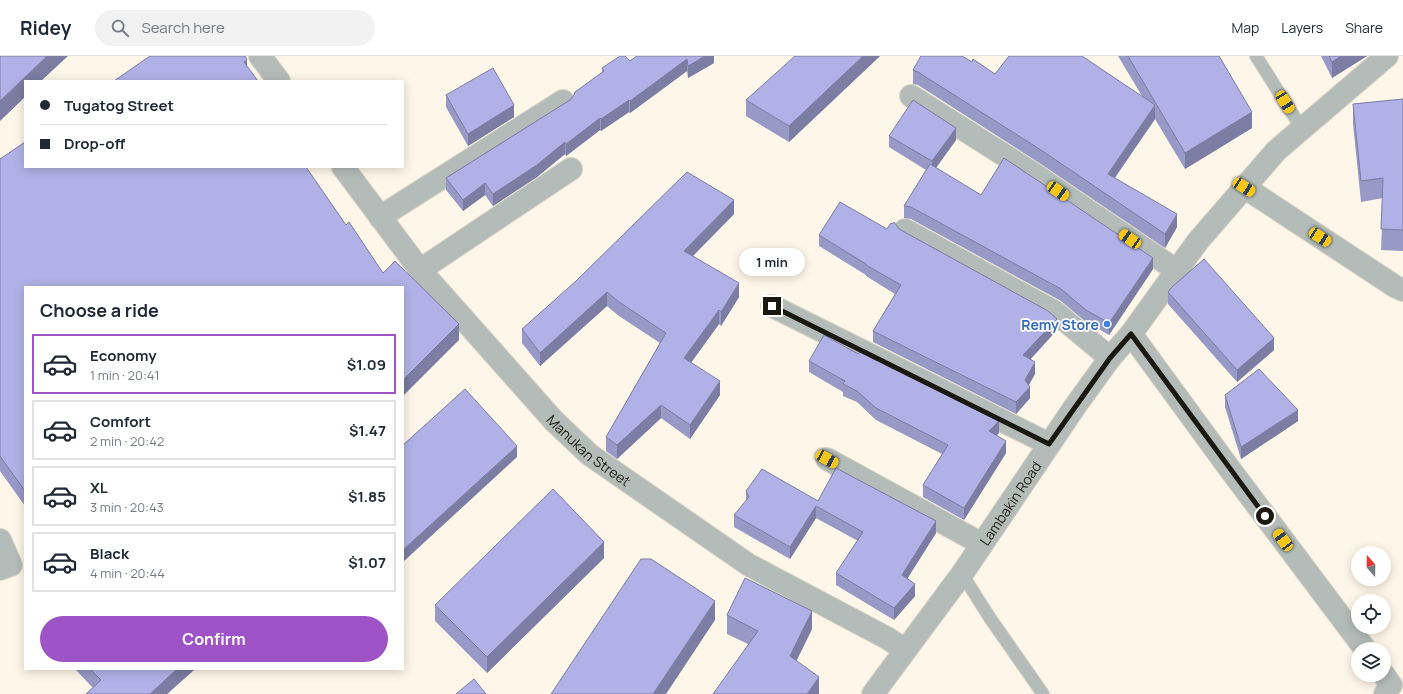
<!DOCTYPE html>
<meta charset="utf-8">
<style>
body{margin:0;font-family:Manrope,sans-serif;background:#f2f2f3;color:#1f2937;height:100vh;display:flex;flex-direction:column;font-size:15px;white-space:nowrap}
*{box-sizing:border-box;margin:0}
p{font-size:13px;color:#747a83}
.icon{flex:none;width:22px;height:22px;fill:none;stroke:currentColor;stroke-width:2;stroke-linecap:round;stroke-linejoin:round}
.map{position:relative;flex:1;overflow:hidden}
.details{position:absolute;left:24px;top:230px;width:380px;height:384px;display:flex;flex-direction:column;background:#fff;border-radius:0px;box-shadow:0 2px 10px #0003}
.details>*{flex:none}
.banner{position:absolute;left:24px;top:24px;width:380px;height:88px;border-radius:0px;box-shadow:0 2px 10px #0003;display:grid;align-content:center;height:88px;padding:0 16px;background:#fff}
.needle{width:26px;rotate:340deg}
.buttons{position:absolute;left:1351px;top:490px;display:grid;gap:8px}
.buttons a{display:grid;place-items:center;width:40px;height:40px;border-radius:50%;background:#fff;box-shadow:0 2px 10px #0003;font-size:20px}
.end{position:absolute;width:18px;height:18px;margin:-9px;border:5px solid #1b1812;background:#fff;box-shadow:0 0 0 2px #fff}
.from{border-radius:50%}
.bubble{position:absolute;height:28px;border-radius:14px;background:#fff;box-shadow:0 2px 10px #0003;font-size:13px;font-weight:700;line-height:28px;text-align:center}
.car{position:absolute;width:12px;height:24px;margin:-12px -6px;border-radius:5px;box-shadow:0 0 3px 1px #0007;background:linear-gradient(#f5c518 24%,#345 0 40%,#f5c518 0 76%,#345 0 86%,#f5c518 0)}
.banner b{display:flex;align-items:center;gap:14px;height:38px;font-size:15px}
.banner b+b{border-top:1px solid #e0e1e3}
.banner i{width:10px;height:10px;background:#1f2937}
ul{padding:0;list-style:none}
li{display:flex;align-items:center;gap:12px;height:60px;margin:0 8px 6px;padding:0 8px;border:2px solid #e0e1e3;border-radius:0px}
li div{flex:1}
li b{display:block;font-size:15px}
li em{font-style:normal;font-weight:700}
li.on{border-color:#9e53c6}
li>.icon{width:36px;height:36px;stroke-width:1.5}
h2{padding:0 16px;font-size:18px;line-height:48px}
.button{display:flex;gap:8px;margin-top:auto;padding:8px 16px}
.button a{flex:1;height:46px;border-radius:24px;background:#9e53c6;color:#fff;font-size:16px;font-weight:700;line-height:46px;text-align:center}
header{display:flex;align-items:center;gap:24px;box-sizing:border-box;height:56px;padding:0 20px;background:#fff;border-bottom:1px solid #e0e1e3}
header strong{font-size:19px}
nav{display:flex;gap:22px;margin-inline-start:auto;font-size:14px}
.search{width:280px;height:36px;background:#f2f2f3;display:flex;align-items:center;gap:10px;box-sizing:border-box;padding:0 14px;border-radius:22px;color:#747a83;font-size:15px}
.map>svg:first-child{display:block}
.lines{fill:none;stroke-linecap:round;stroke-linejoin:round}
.service-casing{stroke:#dad2c6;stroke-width:14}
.minor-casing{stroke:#dad2c6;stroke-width:24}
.service{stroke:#b3bcb9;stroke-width:12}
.minor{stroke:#b3bcb9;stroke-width:22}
.wall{fill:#9799c7}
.shaded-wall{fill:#7b7da2}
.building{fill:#b0b2e7;stroke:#7b7da2}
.route{stroke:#1b1812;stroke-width:5}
.shop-dot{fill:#3f7fe0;stroke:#fff;stroke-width:1.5}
.labels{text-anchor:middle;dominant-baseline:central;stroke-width:3.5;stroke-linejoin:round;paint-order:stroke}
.shop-label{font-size:14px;font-weight:bold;fill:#366cbe;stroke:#fff;text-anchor:end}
.street-label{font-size:14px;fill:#1b1812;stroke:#fff}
</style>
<header>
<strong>Ridey</strong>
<div class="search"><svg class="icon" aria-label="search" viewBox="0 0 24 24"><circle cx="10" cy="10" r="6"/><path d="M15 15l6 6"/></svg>Search here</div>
<nav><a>Map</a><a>Layers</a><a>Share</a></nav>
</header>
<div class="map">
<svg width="1403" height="638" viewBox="0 0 1403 638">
<rect width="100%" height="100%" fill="#fef6e8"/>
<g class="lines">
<defs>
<g id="service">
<polyline points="1256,0 1302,73"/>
<polyline points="962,518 990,562 1043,638"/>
</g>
<g id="minor">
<polyline points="260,0 279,25"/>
<polyline points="911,40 1034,118 1176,214"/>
<path id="s1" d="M 343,111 L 420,214 L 554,365 L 590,399 L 749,509 L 887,582 L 905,594"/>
<polyline points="1244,131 1396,231 1403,234"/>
<polyline points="380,161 563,45"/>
<polyline points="905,174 1055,256 1110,302"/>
<polyline points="420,214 571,113"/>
<polyline points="772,250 1049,388"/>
<polyline points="1131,278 1229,412 1365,593"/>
<polyline points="827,403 982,488"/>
<polyline points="0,484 11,509 0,513"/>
<polyline points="1384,619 1391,629 1385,638"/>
<path id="s2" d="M 873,638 L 962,518 L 1076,349 L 1110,302 L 1131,278 L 1198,185 L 1276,95 L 1387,0"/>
</g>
</defs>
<use href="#service" class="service-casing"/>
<use href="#minor" class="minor-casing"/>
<use href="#service" class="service"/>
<use href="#minor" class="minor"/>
</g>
<g class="wall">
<polygon points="714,0 714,7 688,22 687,15 630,57 629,56 601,75 600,74 566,100 565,98 537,121 493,150 485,139 463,155 446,134 446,122 570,44 602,17 602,12 630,5"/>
<polygon points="880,0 789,86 746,60 746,44"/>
<polygon points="1118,0 1219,0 1252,72 1185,113 1155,63 1115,122 1177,171 1165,192 1041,108 918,29 913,28 913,14 995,18 1142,40"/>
<polygon points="1321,0 1367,0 1332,22"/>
<polygon points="446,39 514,61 468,90 446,51"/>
<polygon points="1403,43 1403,195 1381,194 1383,142 1361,146 1353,68 1353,48"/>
<polygon points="889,80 956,84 936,112 981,139 1153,213 1109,279 1086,266 1061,245 911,163 904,162 904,150 926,114 889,91"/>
<polygon points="0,103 346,169 383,217 459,284 25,231 25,450 0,415"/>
<polygon points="734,158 693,200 739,241 721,270 719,268 691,307 720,339 690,383 661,362 617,403 606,395 606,381 660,287 619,260 607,250 540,310 522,287 522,273"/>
<polygon points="887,173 899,173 1057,274 1030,304 1035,318 1029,329 1030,342 1016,358 873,286 873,275 895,238 866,220 866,219 819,190 819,179"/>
<polygon points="1168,236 1274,294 1237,326 1168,248"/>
<polygon points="809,305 999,377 996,379 1006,397 964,464 923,441 923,429 942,398 876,364 857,346 843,340 843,336 809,316"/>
<polygon points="1225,339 1298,365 1241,403 1225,351"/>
<polygon points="746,435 818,445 936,477 907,523 915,540 894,564 836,529 836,517 858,485 816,462 790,503 734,471 734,459 746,445"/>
<polygon points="604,502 487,617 435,565 435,549"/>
<polygon points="727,559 812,573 796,605 819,638 748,588 727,578"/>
<polygon points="75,613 195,613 167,638 86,638 93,632"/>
</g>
<g class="shaded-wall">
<polygon points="47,0 68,0 41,25 25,25 25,41 0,65 0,45"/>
<polygon points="705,0 714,0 714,7 688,22 688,10"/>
<polygon points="863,0 880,0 789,86 789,70"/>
<polygon points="1341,0 1367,0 1332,22 1332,6"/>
<polygon points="687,3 687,15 630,57 630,45"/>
<polygon points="247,4 247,19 244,6"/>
<polygon points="629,44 629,56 601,75 601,63"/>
<polygon points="514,49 514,61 468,90 468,78"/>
<polygon points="1155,49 1155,63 1108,131 1108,118"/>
<polygon points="1252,56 1252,72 1185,113 1185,97"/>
<polygon points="600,62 600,74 566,100 566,88"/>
<polygon points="956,72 956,84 932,117 932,105"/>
<polygon points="565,86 565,98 537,121 493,150 493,138"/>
<polygon points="485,127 485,139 463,155 463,144"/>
<polygon points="734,144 734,158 684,209 684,195"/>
<polygon points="1177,158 1177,171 1165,192 1165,178"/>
<polygon points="1153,202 1153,213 1109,279 1109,267"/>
<polygon points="739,227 739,241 721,270 721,256"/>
<polygon points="607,236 607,250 540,310 540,297"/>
<polygon points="719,254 719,268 684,316 684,302"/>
<polygon points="1057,263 1057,274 1023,311 1023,299"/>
<polygon points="459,268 459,284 403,340 403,324"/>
<polygon points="1274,282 1274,294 1237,326 1237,314"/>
<polygon points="1035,306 1035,318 1025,335 1025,324"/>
<polygon points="720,325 720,339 690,383 690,369"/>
<polygon points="1030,331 1030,342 1016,358 1016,346"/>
<polygon points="661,349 661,362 617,403 617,389"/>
<polygon points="1298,354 1298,365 1241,403 1241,391"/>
<polygon points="999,365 999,377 989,387 989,375"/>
<polygon points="1006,385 1006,397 964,464 964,452"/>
<polygon points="517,390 517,401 403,506 403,494"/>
<polygon points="816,450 816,462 790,503 790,491"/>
<polygon points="936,465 936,477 902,531 902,519"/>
<polygon points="604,486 604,502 487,617 487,601"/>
<polygon points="915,528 915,540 894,564 894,552"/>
<polygon points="715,545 715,564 666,638 653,638"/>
<polygon points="812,555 812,573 790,618 790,600"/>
<polygon points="177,613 195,613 167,638 150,638"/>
<polygon points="819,621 819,638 807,638"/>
</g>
<g class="building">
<polygon points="0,0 47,0 0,45"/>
<polygon points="150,0 245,0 247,4 244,6 258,25 114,25"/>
<polygon points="620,0 625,0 630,5 637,0 705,0 688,10 687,3 630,45 629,44 601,63 600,62 566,88 565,86 537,109 493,138 485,127 463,144 446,122 570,44 574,39 575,36 604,15 602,12"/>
<polygon points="795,0 863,0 789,70 746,44"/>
<polygon points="921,0 962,0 972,6 973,3 995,18 1009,0 1082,0 1155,49 1108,118 1177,158 1165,178 1041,94 918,16 913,14"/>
<polygon points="1128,0 1219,0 1252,56 1185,97"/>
<polygon points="1329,0 1341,0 1332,6"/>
<polygon points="493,12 514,49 468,78 446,39"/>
<polygon points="1403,43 1403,174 1381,173 1383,122 1361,125 1353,48"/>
<polygon points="913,44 956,72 932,105 889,80"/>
<polygon points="25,86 25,111 306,111 346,169 349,166 383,217 395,205 459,268 403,324 403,231 25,231 25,435 0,400 0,103"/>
<polygon points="1004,102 1153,202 1109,267 1086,254 1061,233 911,151 904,150 930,108 981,139"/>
<polygon points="687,116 734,144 684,195 739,227 721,256 719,254 684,302 720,325 690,369 661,349 617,389 606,381 666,277 619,246 607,236 540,297 522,273 576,225"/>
<polygon points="840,146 887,173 891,167 892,168 894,166 899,173 1048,255 1057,263 1023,299 1035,306 1025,324 1030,331 1016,346 873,275 901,229 866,209 866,208 819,179"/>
<polygon points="1204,203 1274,282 1237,314 1168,236 1172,231"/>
<polygon points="824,279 858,298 860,296 999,365 989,375 1006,385 964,452 923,429 948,389 876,352 857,335 843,328 845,325 809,305"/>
<polygon points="1259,313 1298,354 1241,391 1225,339"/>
<polygon points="465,333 517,390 403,494 403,389"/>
<polygon points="836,412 936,465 902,519 915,528 894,552 836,517 863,476 816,450 790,491 734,459 749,441 746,435 762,413 818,445"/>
<polygon points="553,433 604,486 487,601 435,549"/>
<polygon points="641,503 651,503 715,545 653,638 551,638"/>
<polygon points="745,522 812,555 790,600 819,621 807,638 713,638 758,575 727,559"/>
<polygon points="90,613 177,613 150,638 86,638 101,624"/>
<polygon points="474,623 486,638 456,638"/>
</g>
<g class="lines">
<polyline class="route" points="772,250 1049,388 1110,302 1131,278 1265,460"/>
</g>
<circle class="shop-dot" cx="1107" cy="268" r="4"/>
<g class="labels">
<g class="shop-label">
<text x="1099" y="268">Remy Store</text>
</g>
<g class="street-label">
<text stroke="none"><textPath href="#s1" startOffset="376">Manukan Street</textPath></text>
<text stroke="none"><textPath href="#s2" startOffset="235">Lambakin Road</textPath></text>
</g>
</g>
</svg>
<div class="buttons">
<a><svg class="needle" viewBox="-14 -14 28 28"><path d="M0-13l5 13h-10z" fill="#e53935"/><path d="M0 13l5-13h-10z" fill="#747a83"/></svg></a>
<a><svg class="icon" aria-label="locate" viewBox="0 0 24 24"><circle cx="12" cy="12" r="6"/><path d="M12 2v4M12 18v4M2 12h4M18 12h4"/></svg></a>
<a><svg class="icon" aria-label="layers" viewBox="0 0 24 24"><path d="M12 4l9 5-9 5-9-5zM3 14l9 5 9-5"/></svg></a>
</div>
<i class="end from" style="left:1265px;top:460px"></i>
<i class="end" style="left:772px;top:250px"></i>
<div class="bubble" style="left:739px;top:192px;width:66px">1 min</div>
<i class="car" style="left:1285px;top:46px;rotate:148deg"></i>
<i class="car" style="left:1244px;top:131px;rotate:123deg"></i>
<i class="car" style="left:1058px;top:135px;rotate:124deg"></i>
<i class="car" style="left:1320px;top:181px;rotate:123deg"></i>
<i class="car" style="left:1130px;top:183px;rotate:304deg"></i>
<i class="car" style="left:827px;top:403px;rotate:119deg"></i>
<i class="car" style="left:1283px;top:484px;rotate:323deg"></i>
<div class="banner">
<b><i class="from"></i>Tugatog Street</b>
<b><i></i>Drop-off</b>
</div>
<section class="details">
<h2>Choose a ride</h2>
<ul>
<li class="on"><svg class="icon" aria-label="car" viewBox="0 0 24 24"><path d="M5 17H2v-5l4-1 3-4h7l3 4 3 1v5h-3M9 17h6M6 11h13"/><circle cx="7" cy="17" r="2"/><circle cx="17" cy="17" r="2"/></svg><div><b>Economy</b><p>1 min · 20:41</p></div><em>$1.09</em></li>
<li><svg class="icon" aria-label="car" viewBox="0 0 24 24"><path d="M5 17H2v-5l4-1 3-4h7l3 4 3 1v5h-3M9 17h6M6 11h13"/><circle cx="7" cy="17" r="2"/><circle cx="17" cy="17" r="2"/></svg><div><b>Comfort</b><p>2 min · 20:42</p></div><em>$1.47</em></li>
<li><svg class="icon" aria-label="car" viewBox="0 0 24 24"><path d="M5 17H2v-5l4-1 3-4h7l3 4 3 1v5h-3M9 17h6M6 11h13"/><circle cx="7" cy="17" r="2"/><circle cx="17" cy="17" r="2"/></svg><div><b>XL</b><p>3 min · 20:43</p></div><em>$1.85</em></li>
<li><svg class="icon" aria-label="car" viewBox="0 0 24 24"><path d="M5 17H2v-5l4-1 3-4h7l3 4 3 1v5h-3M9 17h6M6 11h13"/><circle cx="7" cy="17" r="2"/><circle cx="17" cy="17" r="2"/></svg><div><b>Black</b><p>4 min · 20:44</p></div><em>$1.07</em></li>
</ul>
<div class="button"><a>Confirm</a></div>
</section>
</div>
